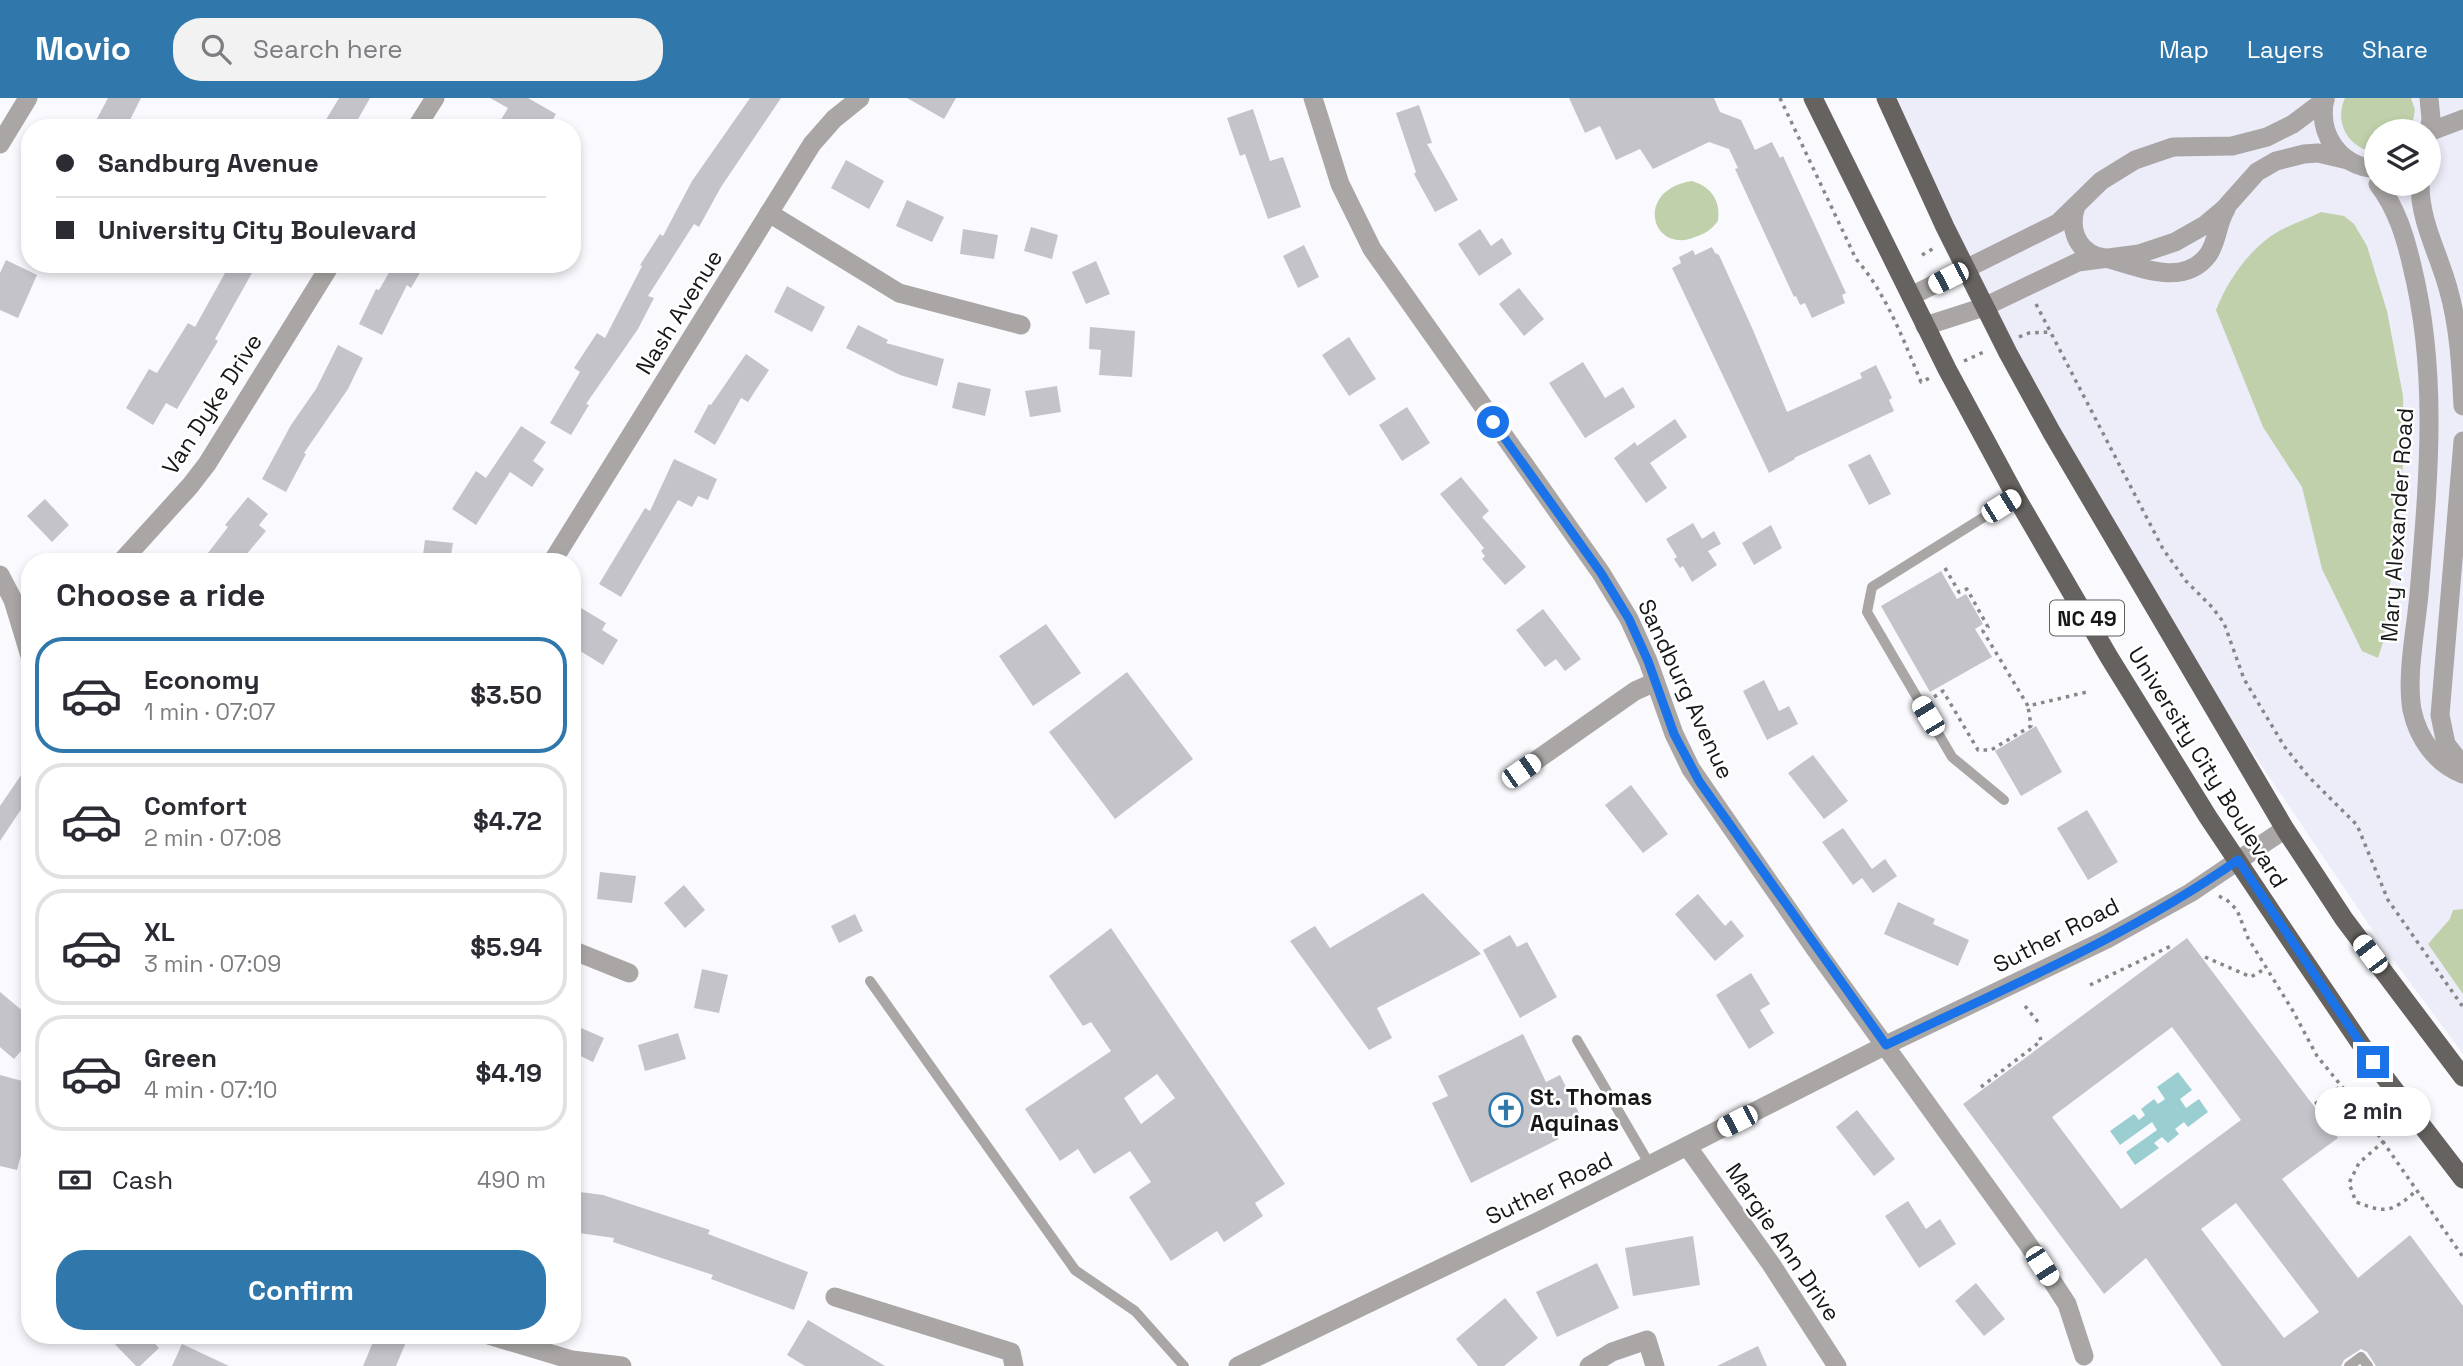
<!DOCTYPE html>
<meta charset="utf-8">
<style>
body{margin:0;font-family:"Space Grotesk",sans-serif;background:#f2f2f3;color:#2b2b33;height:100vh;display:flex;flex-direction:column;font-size:26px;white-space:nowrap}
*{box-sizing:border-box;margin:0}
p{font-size:23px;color:#7c7c81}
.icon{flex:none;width:38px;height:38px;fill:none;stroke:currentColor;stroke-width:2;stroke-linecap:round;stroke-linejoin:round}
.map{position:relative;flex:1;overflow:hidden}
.side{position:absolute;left:21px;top:455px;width:560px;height:791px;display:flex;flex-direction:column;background:#fff;border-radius:28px;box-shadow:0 4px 10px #0003}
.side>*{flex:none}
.banner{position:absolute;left:21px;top:21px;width:560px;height:154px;border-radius:28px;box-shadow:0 4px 10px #0003;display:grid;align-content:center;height:154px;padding:0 35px;background:#fff}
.buttons{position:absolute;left:2364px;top:21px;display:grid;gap:14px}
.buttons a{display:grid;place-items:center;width:77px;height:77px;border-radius:50%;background:#fff;box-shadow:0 4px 10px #0003;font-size:35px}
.end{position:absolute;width:32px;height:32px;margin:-16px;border:9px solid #1a73e8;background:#fff;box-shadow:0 0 0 4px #fff}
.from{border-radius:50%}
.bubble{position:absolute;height:49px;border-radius:24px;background:#fff;box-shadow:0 4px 10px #0003;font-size:23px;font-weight:800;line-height:49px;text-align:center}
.car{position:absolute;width:21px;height:42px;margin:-21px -10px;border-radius:9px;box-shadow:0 0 5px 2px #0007;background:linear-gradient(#fff 24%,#345 0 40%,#fff 0 76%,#345 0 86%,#fff 0)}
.banner b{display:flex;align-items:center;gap:24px;height:66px;font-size:26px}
.banner b+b{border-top:2px solid #e1e1e2}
.banner i{width:18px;height:18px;background:#2b2b33}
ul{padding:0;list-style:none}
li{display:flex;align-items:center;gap:21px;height:116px;margin:0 14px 10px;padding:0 21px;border:4px solid #e1e1e2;border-radius:28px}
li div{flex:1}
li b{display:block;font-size:26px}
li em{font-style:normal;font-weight:800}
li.current{border-color:#3078ac}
li>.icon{width:63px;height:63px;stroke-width:1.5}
h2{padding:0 35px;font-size:32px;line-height:84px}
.pay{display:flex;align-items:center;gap:18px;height:77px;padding:0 35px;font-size:26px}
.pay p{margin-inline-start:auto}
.action{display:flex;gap:14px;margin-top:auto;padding:14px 35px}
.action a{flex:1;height:80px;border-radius:28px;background:#3078ac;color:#fff;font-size:28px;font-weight:800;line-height:80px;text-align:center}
header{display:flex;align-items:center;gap:42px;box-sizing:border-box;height:98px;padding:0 35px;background:#3078ac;color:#fff}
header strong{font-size:33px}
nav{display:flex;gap:38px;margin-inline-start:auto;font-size:24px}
.search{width:490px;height:63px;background:#f2f2f3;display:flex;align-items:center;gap:18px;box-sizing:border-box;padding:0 24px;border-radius:28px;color:#7c7c81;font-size:26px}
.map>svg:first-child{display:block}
.built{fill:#ededfa;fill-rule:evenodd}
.green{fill:#bfd0ab}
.water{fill:#9aced1}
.building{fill:#c3c3c9;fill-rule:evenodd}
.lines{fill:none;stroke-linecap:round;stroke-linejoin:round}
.path{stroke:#87878a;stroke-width:3.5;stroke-dasharray:3.5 5;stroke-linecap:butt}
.service{stroke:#a9a6a5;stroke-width:10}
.minor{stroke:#a9a6a5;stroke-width:19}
.tertiary{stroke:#a9a6a5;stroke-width:19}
.primary{stroke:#66625f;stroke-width:19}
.route{stroke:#1a73e8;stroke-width:9}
.labels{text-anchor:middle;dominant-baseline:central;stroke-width:5;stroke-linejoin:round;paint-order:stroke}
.shield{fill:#fff;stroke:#5d5d5e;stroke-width:2}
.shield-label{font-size:21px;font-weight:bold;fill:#171719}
.street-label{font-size:23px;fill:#171719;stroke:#fff}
.poi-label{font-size:23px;font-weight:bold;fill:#171719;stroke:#fff;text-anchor:start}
</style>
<header>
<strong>Movio</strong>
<div class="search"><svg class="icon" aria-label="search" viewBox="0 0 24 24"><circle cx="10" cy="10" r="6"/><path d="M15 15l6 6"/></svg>Search here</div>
<nav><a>Map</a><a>Layers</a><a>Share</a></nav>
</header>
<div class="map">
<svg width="2463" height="1268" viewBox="0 0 2463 1268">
<rect width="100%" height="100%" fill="#fafafe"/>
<path class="built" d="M 1894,0 L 2463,0 L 2463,956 L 2388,855 L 2216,600 L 2021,267 ZM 2376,33 L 2429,33 L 2429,86 L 2376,86 Z"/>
<g class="green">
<path d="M 2345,0 L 2411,0 L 2415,12 L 2411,33 L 2376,33 L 2376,54 C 2350,52 2333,25 2345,0 Z"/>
<path d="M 1692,83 C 1711,89 1721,102 1718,123 C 1712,131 1705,136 1695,139 C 1652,157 1633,92 1692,83 Z"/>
<path d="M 2321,114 L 2344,118 L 2354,126 L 2367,148 L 2387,213 L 2403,298 L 2404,357 L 2384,541 L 2378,560 L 2362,553 L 2322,471 L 2302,389 L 2263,329 L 2216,212 C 2227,184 2246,156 2271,138 C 2285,128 2305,122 2321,114 Z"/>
<polygon points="2463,811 2463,896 2428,846 2450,821 2453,812"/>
</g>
<polygon class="water" points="2178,974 2192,992 2180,1001 2186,1010 2199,1001 2208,1014 2188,1029 2184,1024 2175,1031 2179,1036 2168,1045 2162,1039 2154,1045 2159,1050 2135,1067 2126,1054 2157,1032 2152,1024 2120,1047 2110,1033 2134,1016 2139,1022 2145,1017 2141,1011 2154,1001 2158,1006 2165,1001 2157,989"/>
<g class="building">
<polygon points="108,0 141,0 126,30 92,30"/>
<polygon points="339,0 370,0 353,30 321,30"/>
<polygon points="490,0 528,0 556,16 548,30 496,30 508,10"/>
<polygon points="750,0 781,0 721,89 699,129 694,126 648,198 654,200 638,231 586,306 589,307 571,337 550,325 580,274 574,270 597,235 605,240 642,168 640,167 660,136 663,138 692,83"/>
<polygon points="907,0 956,0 944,21"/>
<polygon points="1569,0 1714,0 1720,14 1741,22 1755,52 1772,44 1780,60 1783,58 1846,195 1842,197 1845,205 1812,220 1805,205 1800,207 1796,198 1794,199 1735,71 1738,70 1729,51 1709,44 1653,71 1640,51 1616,62 1600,28 1585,35"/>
<polygon points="1419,7 1432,45 1427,46 1458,102 1435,114 1414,76 1416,74 1396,15"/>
<polygon points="1253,11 1270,63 1283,59 1301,109 1268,121 1245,56 1240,58 1227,20"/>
<polygon points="846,62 884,83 869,111 831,90"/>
<polygon points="907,102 944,119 932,144 896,128"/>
<polygon points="1031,129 1058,137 1052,161 1024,153"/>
<polygon points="963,131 998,137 994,161 960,156"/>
<polygon points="1480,131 1491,148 1502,140 1512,156 1479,178 1458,146"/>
<polygon points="1304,147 1319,179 1298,190 1283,158"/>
<polygon points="1712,149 1715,155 1719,157 1753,232 1787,314 1862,280 1860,275 1876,267 1892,300 1889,302 1894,313 1794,360 1795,361 1769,375 1672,170 1681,165 1679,159 1693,152 1695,157"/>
<polygon points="6,162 37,177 18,220 0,212 0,175"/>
<polygon points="1096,163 1110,196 1086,206 1072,174"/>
<polygon points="230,166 257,166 215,241 218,243 177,311 166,305 153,327 126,310 149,271 157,275 188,225 195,229"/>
<polygon points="394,166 425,166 411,190 407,187 382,237 359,226 376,191 379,192"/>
<polygon points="787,188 825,209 812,234 774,214"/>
<polygon points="1519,190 1544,221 1524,238 1499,206"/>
<polygon points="858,227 888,242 886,245 944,261 937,288 900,277 846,250"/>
<polygon points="1090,229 1135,233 1132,279 1099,277 1101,252 1089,251"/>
<polygon points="1349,239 1376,281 1349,298 1322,257"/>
<polygon points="338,247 363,260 348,291 304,355 306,356 286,394 262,381 291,327 316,291"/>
<polygon points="746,256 769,272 748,304 741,300 715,347 694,334 709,306 711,307"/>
<polygon points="1583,264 1605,300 1623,289 1635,309 1585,340 1549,285"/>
<polygon points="958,284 991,291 985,318 952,310"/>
<polygon points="1057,288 1061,314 1030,319 1025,293"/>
<polygon points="1407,309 1430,345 1402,363 1379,327"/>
<polygon points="1675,321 1687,339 1650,365 1667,390 1646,405 1614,360 1635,344 1637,348"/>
<polygon points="521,328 546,344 533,363 544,371 532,389 510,374 476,427 452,411 476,373 486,380"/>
<polygon points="1870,356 1891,396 1869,407 1848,367"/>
<polygon points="674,361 717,381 708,402 698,398 692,409 678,402 621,499 599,486 645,410 650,413"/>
<polygon points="1461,379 1489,413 1482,419 1526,469 1505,487 1482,461 1485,458 1481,453 1484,450 1440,396"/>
<polygon points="248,399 268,416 259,427 266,433 240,464 201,464 228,429 225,427"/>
<polygon points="45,401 69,427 52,444 27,418"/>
<polygon points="1693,425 1702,441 1714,433 1721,446 1708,453 1717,467 1692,484 1683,468 1680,470 1674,461 1677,459 1666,441"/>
<polygon points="1771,427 1782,450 1754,467 1742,445"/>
<polygon points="425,442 453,445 450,464 422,464"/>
<polygon points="1941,473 1957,501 1966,496 1983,526 1975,531 1992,559 1930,594 1881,508"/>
<polygon points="581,510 606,525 602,532 618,542 603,567 572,548 572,526"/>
<polygon points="1543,511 1581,561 1565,573 1556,561 1545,569 1516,532"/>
<polygon points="1046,526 1081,575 1033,608 999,558"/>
<polygon points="1127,574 1193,661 1115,721 1049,634"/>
<polygon points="1764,582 1779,613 1789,608 1798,626 1767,642 1743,593"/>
<polygon points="2036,628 2062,674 2021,698 1995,653"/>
<polygon points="1813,657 1848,703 1824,721 1788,675"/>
<polygon points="30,664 30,698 0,743 0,708"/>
<polygon points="1631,687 1668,736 1643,755 1605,707"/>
<polygon points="2087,712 2118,764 2088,782 2057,730"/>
<polygon points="1843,730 1872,771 1885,761 1897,778 1873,795 1862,780 1853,787 1822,744"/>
<polygon points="600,774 636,778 632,805 597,801"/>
<polygon points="684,787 705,812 685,830 664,805"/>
<polygon points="1423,795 1481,856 1377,910 1392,940 1369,952 1290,843 1315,828 1330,850"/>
<polygon points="1698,796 1725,828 1731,822 1744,838 1715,863 1675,816"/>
<polygon points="1898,804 1935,821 1933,826 1969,842 1958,868 1884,836"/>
<polygon points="855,816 863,833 839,845 831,828"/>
<path d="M 1111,830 L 1285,1086 L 1255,1105 L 1263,1118 L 1224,1144 L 1217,1133 L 1171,1163 L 1129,1099 L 1151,1084 L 1130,1053 L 1094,1076 L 1078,1051 L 1060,1063 L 1025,1011 L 1111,953 L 1091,924 L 1083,928 L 1049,878 ZM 1157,976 L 1175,1000 L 1141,1026 L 1124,1000 Z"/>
<polygon points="1510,837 1517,849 1527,844 1557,899 1520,920 1483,852"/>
<path d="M 2187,840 L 2338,1040 L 2282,1081 L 2358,1180 L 2410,1137 L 2463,1208 L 2463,1268 L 2376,1268 L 2367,1254 L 2361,1251 L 2344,1262 L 2341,1268 L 2222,1268 L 2146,1160 L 2104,1196 L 1963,1006 ZM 2172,929 L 2241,1022 L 2121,1111 L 2052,1019 ZM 2236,1105 L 2319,1214 L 2284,1240 L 2201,1131 Z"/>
<polygon points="702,871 728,877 719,915 694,910"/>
<polygon points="1751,875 1770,906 1760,912 1774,935 1749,951 1716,897"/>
<polygon points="0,894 30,919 30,943 14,961 0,949"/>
<polygon points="572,926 604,940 593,964 572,954"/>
<polygon points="678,935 686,961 645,973 638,947"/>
<polygon points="1523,936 1546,984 1560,977 1581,1019 1554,1032 1559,1041 1471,1085 1432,1005 1448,998 1438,978"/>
<polygon points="0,977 30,985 30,1023 17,1072 0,1068"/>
<polygon points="1857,1012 1895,1061 1874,1078 1836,1029"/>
<polygon points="572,1093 603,1097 710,1132 708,1136 808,1174 794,1212 711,1181 713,1177 613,1144 614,1140 572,1134"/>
<polygon points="1908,1103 1926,1131 1940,1121 1956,1146 1919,1170 1885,1118"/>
<polygon points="1693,1138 1700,1187 1633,1198 1625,1150"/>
<polygon points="1597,1165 1619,1210 1557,1239 1536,1194"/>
<polygon points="1976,1185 2005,1221 1984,1238 1955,1203"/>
<polygon points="1505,1200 1538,1240 1504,1268 1478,1268 1456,1241"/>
<polygon points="808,1222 885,1268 805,1268 787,1257"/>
<polygon points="106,1237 147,1237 159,1250 140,1268 136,1268"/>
<polygon points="376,1237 409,1237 396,1268 363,1268"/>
<polygon points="182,1246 229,1268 172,1268"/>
<polygon points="1758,1248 1767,1268 1717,1268"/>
</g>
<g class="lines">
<g class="path">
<path d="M 1780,0 L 1856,161 C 1886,195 1904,243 1921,284 L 1932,279"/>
<polyline points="1922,157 1936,149"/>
<polyline points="2036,206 2163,451 2186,483 2212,509 2224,525 2244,581 2284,648 2308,678 2357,727 2388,802 2463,909"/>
<polyline points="2019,239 2029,235 2052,234"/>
<polyline points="1964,263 1986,253"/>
<polyline points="1945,470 1959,494 1967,491 1988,529 1983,533 2028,608 2087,594"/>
<polyline points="1934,599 1943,593 1978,652 1991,652 2031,628 2028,608"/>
<polyline points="2219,798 2228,803 2237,812 2248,840 2293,913 2317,958 2361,1012 2463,1159"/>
<polyline points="2205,859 2251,879 2266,870"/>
<polyline points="2090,887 2173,847"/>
<polyline points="2025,908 2038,924"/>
<polyline points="1981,989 2041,943 2040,939"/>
<polyline points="2315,1006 2341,988"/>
<path d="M 2384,1043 L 2359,1065 L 2349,1085 L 2356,1104 C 2387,1116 2392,1114 2417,1092"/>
</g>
<g class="service">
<polyline points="2004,702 1952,659 1867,514 1872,489 2016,399"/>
<polyline points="870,883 1075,1172 1135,1213 1184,1268"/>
<polyline points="1577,942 1650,1067"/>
<polyline points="2349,1268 2361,1259 2368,1268"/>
</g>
<g class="minor">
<polyline points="1313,0 1340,86 1372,151 1601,475 1629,521 1648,563 1674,636 1691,671 1816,852 2030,1149 2067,1206 2084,1258"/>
<polyline points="416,30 435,0"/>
<polyline points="0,46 28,0"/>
<polyline points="769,115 899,195 1021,227"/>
<polyline points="121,464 190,388 207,366 331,166"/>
<polyline points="552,464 812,46 834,21 860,0"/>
<polyline points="0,477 13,502 30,558"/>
<polyline points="1521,673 1635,593 1655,584"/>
<polyline points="572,852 629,875"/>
<polyline points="1687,1048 1771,1166 1837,1268"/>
<polyline points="835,1199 1011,1254 1014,1268"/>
<polyline points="488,1237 572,1262 622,1268"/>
<polyline points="1589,1268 1612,1254 1647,1242 1655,1268"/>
</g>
<g class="tertiary">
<path d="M 2325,0 C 2317,36 2339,68 2376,71"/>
<polyline points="2429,33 2431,21 2429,0"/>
<polyline points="2429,34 2463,21"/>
<path d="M 2378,86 C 2397,111 2405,138 2412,168 C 2439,277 2428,385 2419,496 C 2416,531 2406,577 2412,612 C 2418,640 2436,666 2463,676"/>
<path d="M 2420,86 C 2420,124 2438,154 2448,190 C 2459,228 2461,268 2463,308"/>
<path d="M 2076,108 C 2069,128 2075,150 2096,158 C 2130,164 2181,193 2208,157 C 2218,143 2217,125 2226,111"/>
<polyline points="1911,198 2058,125 2101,83 2135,62 2173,49 2232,48 2267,39 2293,26 2325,2"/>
<polyline points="1925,228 1984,209 2078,164 2139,156 2175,144 2205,127 2224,111 2257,74 2276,63 2304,56 2318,55 2348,62"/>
<polyline points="2463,343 2440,617 2446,646 2463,668"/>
<polyline points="1238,1268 1537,1124 1886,947 2107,841 2190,795 2285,731"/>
</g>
<g class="primary">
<polyline points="1813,0 1947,271 2016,399 2109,559 2208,719 2291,843 2373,964 2463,1081"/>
<polyline points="1886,0 1945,129 2008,255 2052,335 2285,731 2344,821 2463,979"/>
</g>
</g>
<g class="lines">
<path class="route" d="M 1493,324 L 1601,475 L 1629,521 L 1648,563 L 1674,636 L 1699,683 L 1886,947 C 2006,890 2129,838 2238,762 L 2373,964"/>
</g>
<defs>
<symbol id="church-ring" viewBox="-11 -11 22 22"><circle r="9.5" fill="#fff" stroke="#3078ac" stroke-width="1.5"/><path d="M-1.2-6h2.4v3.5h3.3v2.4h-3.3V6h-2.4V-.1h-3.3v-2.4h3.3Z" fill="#3078ac"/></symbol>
</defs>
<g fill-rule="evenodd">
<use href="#church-ring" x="1487" y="993" width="38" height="38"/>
</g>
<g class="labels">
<rect class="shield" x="2050" y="502.5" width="74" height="35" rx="5"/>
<g class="shield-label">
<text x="2087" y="520">NC 49</text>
</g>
<g class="street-label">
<text transform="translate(679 214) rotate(-58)">Nash Avenue</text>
<text transform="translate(212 306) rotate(-57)">Van Dyke Drive</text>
<text transform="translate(2397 427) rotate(-86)">Mary Alexander Road</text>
<text transform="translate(1686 591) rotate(65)">Sandburg Avenue</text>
<text transform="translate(2208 669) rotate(58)">University City Boulevard</text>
<text transform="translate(2056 837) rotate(-27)">Suther Road</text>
<text transform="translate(1549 1090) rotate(-26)">Suther Road</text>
<text transform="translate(1783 1144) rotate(56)">Margie Ann Drive</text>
</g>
<g class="poi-label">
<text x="1530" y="999">St. Thomas<tspan x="1530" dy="26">Aquinas</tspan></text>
</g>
</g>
</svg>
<div class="buttons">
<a><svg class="icon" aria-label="layers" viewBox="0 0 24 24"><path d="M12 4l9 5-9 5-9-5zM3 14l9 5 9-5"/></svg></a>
</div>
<i class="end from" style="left:1493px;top:324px"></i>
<i class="end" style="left:2373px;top:964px"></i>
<div class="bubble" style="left:2315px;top:989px;width:116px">2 min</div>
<i class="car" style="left:1948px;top:180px;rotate:243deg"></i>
<i class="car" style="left:2001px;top:408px;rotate:58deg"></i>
<i class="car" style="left:1928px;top:618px;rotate:329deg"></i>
<i class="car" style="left:1521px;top:673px;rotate:55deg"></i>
<i class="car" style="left:2370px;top:856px;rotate:323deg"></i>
<i class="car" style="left:1737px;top:1023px;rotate:243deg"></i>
<i class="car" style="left:2042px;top:1168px;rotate:147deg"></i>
<div class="banner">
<b><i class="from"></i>Sandburg Avenue</b>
<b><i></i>University City Boulevard</b>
</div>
<section class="side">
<h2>Choose a ride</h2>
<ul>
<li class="current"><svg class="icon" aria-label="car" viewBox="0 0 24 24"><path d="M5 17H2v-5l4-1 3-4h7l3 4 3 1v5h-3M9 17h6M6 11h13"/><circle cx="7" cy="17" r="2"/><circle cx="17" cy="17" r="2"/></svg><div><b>Economy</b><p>1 min · 07:07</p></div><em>$3.50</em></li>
<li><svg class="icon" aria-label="car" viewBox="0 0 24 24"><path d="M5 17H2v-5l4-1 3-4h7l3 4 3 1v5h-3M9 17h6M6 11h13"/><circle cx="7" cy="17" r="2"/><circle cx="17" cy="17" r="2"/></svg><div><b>Comfort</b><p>2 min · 07:08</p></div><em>$4.72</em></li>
<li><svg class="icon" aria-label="car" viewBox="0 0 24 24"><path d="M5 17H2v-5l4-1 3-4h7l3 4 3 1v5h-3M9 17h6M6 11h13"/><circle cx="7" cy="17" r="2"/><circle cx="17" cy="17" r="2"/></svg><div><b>XL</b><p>3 min · 07:09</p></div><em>$5.94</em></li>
<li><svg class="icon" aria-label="car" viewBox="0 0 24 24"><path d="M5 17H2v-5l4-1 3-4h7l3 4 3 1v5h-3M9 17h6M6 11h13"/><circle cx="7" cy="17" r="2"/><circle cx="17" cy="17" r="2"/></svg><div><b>Green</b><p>4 min · 07:10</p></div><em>$4.19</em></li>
</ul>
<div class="pay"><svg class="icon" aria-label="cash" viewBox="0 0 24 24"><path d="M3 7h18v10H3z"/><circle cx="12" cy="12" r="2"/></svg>Cash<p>490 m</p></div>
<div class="action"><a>Confirm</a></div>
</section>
</div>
